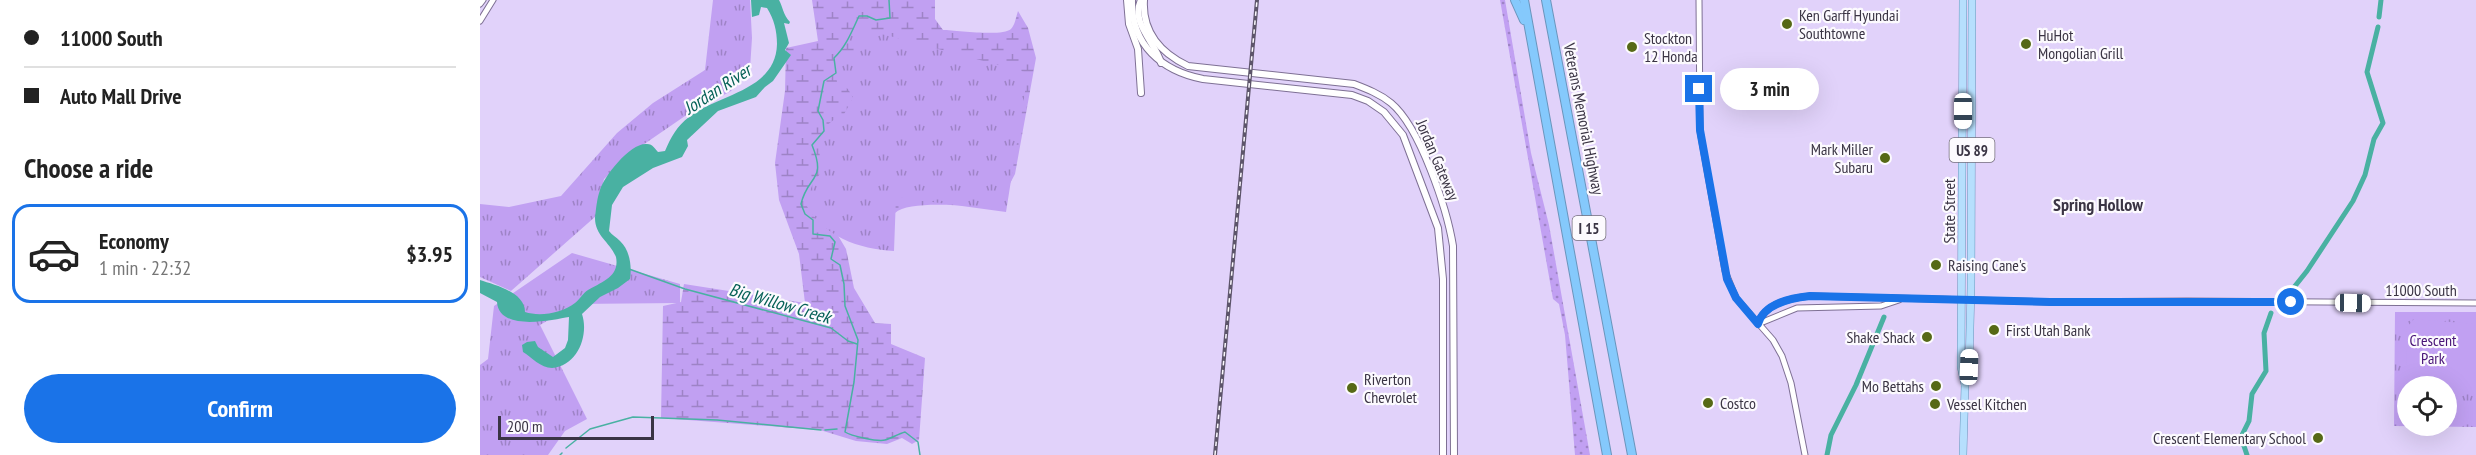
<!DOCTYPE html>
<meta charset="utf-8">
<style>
body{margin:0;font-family:"PT Sans Narrow",sans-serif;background:#f2f2f2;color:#222;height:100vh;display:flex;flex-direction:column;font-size:22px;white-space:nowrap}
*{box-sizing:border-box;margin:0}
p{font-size:20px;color:#767676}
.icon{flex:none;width:33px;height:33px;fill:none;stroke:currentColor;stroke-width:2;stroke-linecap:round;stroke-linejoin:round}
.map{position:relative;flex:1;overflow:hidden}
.details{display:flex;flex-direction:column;background:#fff;width:480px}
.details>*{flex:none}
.banner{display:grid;align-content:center;height:132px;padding:0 24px;background:#fff}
.controls{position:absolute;left:1917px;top:376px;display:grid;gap:12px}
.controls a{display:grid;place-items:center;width:60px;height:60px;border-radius:50%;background:#fff;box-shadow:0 6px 24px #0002;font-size:30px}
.scale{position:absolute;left:18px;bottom:15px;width:156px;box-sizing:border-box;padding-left:6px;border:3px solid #3a3444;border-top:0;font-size:16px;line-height:21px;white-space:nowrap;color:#3a3444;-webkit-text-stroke:4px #fcfafe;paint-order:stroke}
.end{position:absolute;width:27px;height:27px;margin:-14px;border:8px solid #1a73e8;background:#fff;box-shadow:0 0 0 3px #fff}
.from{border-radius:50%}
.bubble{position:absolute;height:42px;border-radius:21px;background:#fff;box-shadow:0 6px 24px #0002;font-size:20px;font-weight:700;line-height:42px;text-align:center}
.car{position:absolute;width:18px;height:36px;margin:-18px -9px;border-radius:8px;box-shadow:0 0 4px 2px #0007;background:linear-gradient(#fff 24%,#345 0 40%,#fff 0 76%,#345 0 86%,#fff 0)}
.banner b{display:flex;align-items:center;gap:21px;height:57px;font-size:22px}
.banner b+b{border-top:2px solid #e0e0e0}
.banner i{width:15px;height:15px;background:#222}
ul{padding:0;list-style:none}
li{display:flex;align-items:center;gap:18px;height:99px;margin:0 12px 9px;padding:0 12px;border:3px solid transparent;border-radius:18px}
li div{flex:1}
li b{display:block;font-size:22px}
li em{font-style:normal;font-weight:700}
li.selected{border-color:#1a73e8}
li>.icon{width:54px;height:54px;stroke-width:1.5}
h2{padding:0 24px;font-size:27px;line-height:72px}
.button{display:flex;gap:12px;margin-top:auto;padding:12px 24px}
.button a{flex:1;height:69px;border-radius:36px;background:#1a73e8;color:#fff;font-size:24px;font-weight:700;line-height:69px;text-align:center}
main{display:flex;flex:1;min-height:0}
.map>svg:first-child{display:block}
.grass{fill:url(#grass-dots)}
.wetland{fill:url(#wetland-marsh)}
.park{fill:url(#park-tufts);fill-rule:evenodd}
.pitch{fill:#c1a0f2}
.water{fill:#49b1a2}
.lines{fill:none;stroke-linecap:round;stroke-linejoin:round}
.stream{stroke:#49b1a2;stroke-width:1.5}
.canal{stroke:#49b1a2;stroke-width:5}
.tertiary-casing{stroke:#7e7094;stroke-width:7}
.secondary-casing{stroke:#7e7094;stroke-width:8}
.primary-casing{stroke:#6b95bc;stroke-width:8}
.motorway-casing{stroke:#6b95bc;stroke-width:10}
.tertiary{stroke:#fff;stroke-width:5}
.secondary{stroke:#fff;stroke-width:6}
.primary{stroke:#b6dffd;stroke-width:7}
.motorway{stroke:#85c9fc;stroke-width:8}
.rail-casing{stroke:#5d556a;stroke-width:4}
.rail{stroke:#fcfafe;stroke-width:1.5;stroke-dasharray:4.5;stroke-linecap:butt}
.route{stroke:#1a73e8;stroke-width:8}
.poi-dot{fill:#566916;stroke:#fcfafe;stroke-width:2}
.labels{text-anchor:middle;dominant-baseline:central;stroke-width:4.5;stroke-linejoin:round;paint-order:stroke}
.shield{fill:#fcfafe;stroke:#746f7c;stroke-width:1.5}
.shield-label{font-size:15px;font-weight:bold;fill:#3a3444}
.poi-label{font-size:16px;fill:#3a3444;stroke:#fcfafe;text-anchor:start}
.street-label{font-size:16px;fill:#3a3444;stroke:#fcfafe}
.park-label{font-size:16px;fill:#481377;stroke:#fcfafe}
.water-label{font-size:18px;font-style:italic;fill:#066157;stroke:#fcfafe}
.neighbourhood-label{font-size:18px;font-weight:bold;fill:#3a3444;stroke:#fcfafe}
</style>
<main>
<section class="details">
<div class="banner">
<b><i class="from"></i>11000 South</b>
<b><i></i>Auto Mall Drive</b>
</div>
<h2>Choose a ride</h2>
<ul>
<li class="selected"><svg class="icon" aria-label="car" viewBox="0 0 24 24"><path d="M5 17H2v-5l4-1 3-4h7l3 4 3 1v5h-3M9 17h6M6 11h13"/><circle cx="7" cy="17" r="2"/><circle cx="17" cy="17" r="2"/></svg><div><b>Economy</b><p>1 min · 22:32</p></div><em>$3.95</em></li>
</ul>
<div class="button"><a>Confirm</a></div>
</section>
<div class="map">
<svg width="1996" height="455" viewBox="0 0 1996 455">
<defs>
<pattern id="grass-dots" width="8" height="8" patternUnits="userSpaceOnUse" patternTransform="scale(1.5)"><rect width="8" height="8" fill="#c1a0f2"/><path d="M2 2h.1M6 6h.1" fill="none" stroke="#9e83c6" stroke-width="1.8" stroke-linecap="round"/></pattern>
<pattern id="wetland-marsh" width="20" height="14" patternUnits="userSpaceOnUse" patternTransform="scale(1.5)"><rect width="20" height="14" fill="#c1a0f2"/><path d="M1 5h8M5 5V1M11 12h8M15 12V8" fill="none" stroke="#9e83c6"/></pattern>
<pattern id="park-tufts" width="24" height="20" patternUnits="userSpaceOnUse" patternTransform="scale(1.5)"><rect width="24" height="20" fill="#c1a0f2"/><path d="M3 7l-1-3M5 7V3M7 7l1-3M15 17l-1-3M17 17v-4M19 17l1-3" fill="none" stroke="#9e83c6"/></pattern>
</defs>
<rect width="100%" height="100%" fill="#e1d2fa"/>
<polygon class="grass" points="1020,0 1025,0 1051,153 1069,225 1110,455 1095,455 1085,335 1079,304 1073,299"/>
<path class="wetland" d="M 332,0 L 455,0 L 455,19 L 463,30 C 476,30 522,37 531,29 C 535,25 536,17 538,11 L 548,28 L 556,58 L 535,174 L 517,208 C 495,207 430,199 415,213 L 340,205 L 366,249 L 374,288 L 395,323 L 411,324 L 411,344 L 445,358 L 439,440 L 432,444 L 422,438 L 407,444 L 376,441 L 340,430 L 181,418 L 183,306 L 201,302 L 204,284 L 325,303 L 319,254 L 299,200 L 295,163 L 305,91 L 306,48 L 338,41 Z"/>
<g class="park">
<polygon points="233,0 270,0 272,38 270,69 251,91 205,116 157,149 124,179 116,216 31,291 0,277 0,204 29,207 81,196 137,133 173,103 225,70"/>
<path d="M 376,27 L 548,73 L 526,212 L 416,197 L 414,251 C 379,249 343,237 325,203 L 334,181 L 340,174 C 340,151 335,124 363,116 L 373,98 L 368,89 L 357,82 C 356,74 353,65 355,58 L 374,55 L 376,50 L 371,45 L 369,36 Z"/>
<polygon points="92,253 200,284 200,303 95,304 60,325 107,419 85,431 68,455 0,455 0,365 8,359 14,306"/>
<path d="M 1915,312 L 1996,312 L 1996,427 L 1914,426 ZM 1928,387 L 1966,387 L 1966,426 L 1928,426 Z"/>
</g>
<polygon class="pitch" points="1934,319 1995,324 1994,389 1967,389 1966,387 1928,387 1926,389 1927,327"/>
<path class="water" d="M 271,0 L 299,0 C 303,7 303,15 310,22 L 309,24 L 304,23 L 309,43 L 305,50 L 311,55 L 293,81 L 285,87 L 276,97 L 238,111 L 207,140 L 208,146 L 202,157 L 173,168 L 143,187 L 132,205 L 129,231 C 132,235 136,237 140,241 C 150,250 152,267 150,279 L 138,288 L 120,297 L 102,314 C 109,335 98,366 72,368 C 61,368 51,357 43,352 L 42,345 L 47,342 L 55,341 L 58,347 L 73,357 L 85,348 L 88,340 L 89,317 C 72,320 19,332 17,302 L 0,293 L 0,280 C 15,285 45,292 45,312 C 60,317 82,313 95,303 C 100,299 103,293 108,290 C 121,282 140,277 136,257 C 130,242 115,236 115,218 C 116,209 117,198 120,190 C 124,176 151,142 167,144 C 173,144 175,149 178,152 L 185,151 C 191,137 197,126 209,117 C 238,94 296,91 297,44 C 297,31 294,19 287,8 L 281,7 L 279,15 L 272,17 Z"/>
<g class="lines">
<g class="stream">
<path d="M 409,0 L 410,18 L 396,20 L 387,16 L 379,16 C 372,31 366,47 354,58 L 356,73 L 344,81 L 338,111 L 343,120 L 344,131 L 332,145 C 347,182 328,174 321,204 L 325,214 L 333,220 L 333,234 L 350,236 L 355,242 L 351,259 L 360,265 L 364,284 L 365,306 L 378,340 L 374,382 L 365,432 C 371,436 398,442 405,440 C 412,438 418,434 425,432 L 438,442 L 440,455"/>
<polyline points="149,269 205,289 351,328 368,341 377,344"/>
<polyline points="345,430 357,429"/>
<polyline points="86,448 110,429 153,417 237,420 341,430"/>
<polyline points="80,455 82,453"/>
</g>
<g class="canal">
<polyline points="1899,17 1901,0"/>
<polyline points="1811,291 1827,271 1873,201 1885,175 1894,139 1903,123 1887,72 1898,27"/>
<polyline points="1347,455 1351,435 1376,385 1404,317"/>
<polyline points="1767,455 1761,437 1769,421 1772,394 1786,371 1784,333 1791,313"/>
</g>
<defs>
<g id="tertiary">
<polyline points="1219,0 1220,131 1245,271 1256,298 1293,340 1302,356 1311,383 1325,455"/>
<polyline points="0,4 3,0"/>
<polyline points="0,21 13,0"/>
<path d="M 1278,324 C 1284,303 1311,298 1330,296 L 1570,302 L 1707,301 L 1996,303"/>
<polyline points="1278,324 1317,308 1401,306 1419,300"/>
</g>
<g id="secondary">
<polyline points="647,0 649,24 658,49 661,93"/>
<path d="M 652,0 C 651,45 682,71 723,79 L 872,95 L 888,101 L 904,112 L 923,135 L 958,228 L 963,279 L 963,455"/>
<path d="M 661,0 C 650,23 676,43 681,63"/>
<path d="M 664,0 C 662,32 681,53 708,66 L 874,84 C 887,89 900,94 911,103 C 940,127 967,209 973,246 L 974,455"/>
</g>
<g id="primary">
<polyline points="1483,0 1481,367 1485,385"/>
<polyline points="1483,455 1485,385 1489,367 1491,288 1492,0"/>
</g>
<g id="motorway">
<polyline points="1035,0 1044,20"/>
<polyline points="1044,0 1127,455"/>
<polyline points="1066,0 1152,455"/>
</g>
</defs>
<use href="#tertiary" class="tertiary-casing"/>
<use href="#secondary" class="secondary-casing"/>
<use href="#primary" class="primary-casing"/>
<use href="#motorway" class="motorway-casing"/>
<use href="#tertiary" class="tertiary"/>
<use href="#secondary" class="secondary"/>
<use href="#primary" class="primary"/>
<use href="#motorway" class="motorway"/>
<defs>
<polyline id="rail" points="735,455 777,0"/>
</defs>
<use href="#rail" class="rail-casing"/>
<use href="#rail" class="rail"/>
</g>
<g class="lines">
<path class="route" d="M 1219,89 L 1220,130 L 1247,279 L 1256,298 L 1278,324 C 1284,303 1311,298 1330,296 L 1570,302 L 1811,302"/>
</g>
<g class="poi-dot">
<circle cx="1307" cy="24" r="6"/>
<circle cx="1546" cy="44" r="6"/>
<circle cx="1152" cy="47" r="6"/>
<circle cx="1405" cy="158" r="6"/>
<circle cx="1456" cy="265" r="6"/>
<circle cx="1514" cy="330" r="6"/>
<circle cx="1447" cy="337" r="6"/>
<circle cx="1456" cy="386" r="6"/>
<circle cx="872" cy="388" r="6"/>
<circle cx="1228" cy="403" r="6"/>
<circle cx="1455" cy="404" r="6"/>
<circle cx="1838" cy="438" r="6"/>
</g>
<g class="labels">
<g class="shield">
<rect x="1469.5" y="138" width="45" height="24" rx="4.5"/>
<rect x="1092.5" y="216" width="33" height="24" rx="4.5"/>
</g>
<g class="shield-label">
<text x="1492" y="150">US 89</text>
<text x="1109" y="228">I 15</text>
</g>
<g class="poi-label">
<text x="1319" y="15">Ken Garff Hyundai<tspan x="1319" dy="18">Southtowne</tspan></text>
<text x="1558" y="35">HuHot<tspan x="1558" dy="18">Mongolian Grill</tspan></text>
<text x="1164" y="38">Stockton<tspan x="1164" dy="18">12 Honda</tspan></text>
<text x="1393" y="149" text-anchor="end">Mark Miller<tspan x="1393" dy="18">Subaru</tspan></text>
<text x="1468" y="265">Raising Cane's</text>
<text x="1526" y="330">First Utah Bank</text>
<text x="1435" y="337" text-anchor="end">Shake Shack</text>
<text x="884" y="379">Riverton<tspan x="884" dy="18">Chevrolet</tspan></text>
<text x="1444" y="386" text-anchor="end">Mo Bettahs</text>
<text x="1240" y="403">Costco</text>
<text x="1467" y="404">Vessel Kitchen</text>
<text x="1826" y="438" text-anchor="end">Crescent Elementary School</text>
</g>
<g class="street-label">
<text transform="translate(1104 119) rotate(79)">Veterans Memorial Highway</text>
<text transform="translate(958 160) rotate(67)">Jordan Gateway</text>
<text transform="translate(1469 211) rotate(-90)">State Street</text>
<text x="1941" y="290">11000 South</text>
</g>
<g class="park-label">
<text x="1953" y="340">Crescent<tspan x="1953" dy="18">Park</tspan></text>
</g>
<g class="water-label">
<text transform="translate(237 89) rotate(-33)">Jordan River</text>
<text transform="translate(300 303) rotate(16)">Big Willow Creek</text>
</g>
<g class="neighbourhood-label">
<text x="1618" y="204">Spring Hollow</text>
</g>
</g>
</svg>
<div class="controls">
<a><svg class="icon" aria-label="locate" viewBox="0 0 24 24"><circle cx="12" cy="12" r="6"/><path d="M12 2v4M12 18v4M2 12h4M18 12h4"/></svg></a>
</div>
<div class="scale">200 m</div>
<i class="end from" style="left:1811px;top:302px"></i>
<i class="end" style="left:1219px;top:89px"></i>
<div class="bubble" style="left:1240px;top:68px;width:99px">3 min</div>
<i class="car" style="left:1483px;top:111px;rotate:180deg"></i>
<i class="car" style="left:1873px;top:303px;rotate:91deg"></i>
<i class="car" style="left:1489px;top:367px;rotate:2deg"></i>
</div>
</main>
